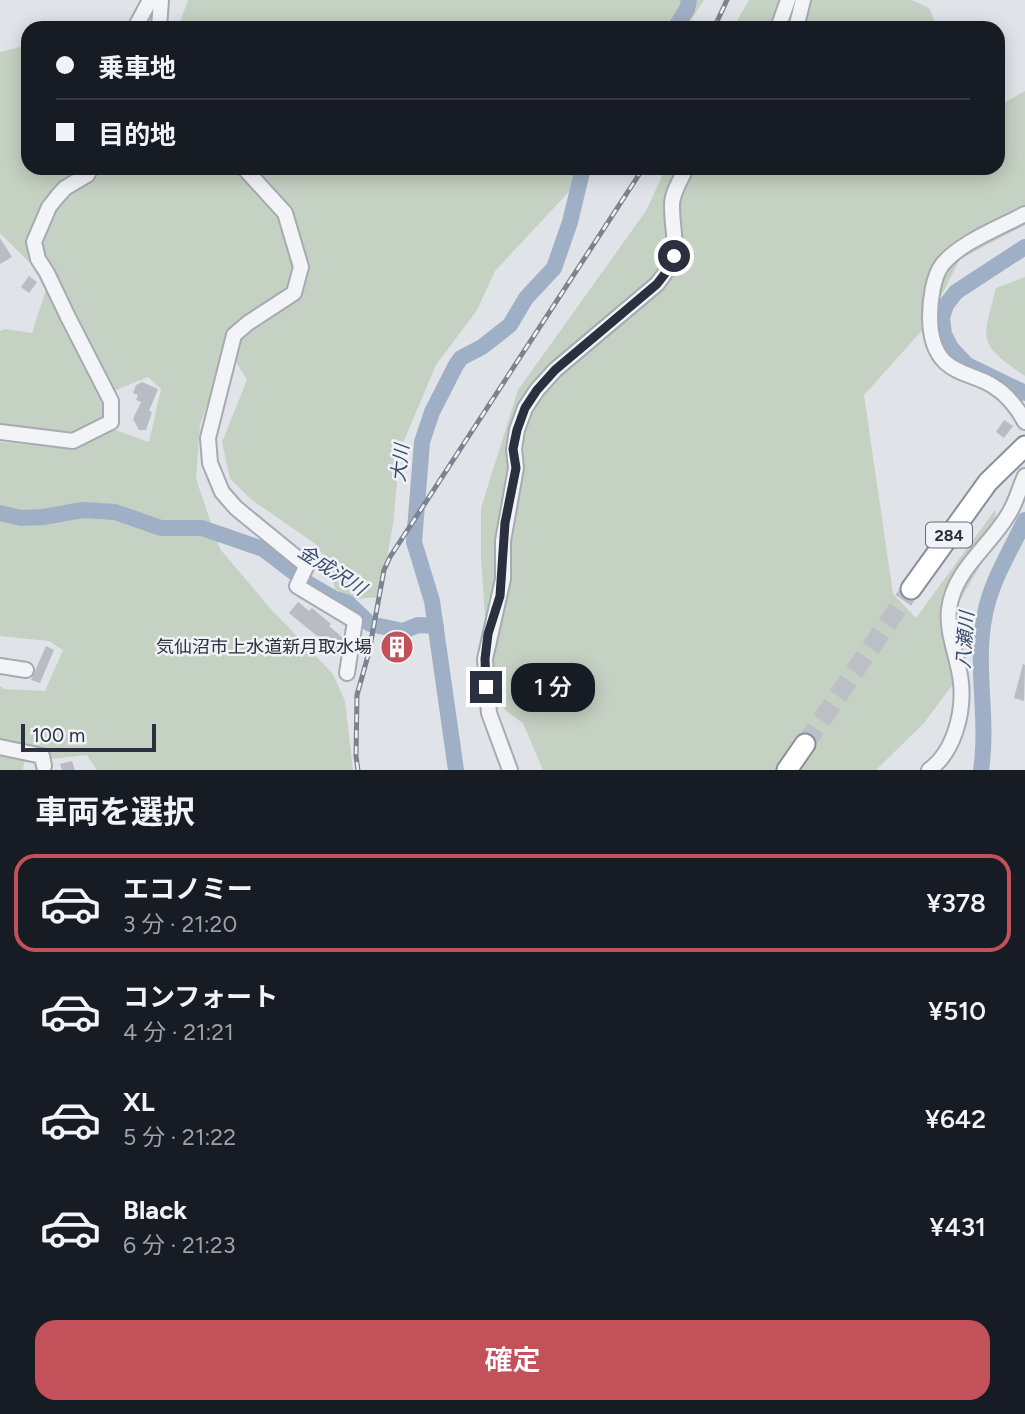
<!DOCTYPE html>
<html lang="ja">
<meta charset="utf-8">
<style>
body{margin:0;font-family:Figtree,"Noto Sans JP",sans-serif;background:#242831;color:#f1f3f6;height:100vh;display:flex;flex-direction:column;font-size:26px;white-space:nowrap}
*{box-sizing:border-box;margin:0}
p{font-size:23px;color:#9ea1a6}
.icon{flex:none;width:38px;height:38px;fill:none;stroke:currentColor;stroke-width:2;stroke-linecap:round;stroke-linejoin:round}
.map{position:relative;height:770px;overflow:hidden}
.sheet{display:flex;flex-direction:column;background:#171b24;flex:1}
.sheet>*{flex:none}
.guide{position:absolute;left:21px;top:21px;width:984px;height:154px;border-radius:21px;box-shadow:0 4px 18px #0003;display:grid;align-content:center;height:154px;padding:0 35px;background:#171b24}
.scale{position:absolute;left:21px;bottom:18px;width:135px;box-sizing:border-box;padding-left:7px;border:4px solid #2a303e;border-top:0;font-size:19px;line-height:24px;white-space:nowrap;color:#2a303e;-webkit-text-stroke:5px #f0f2f6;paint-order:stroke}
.end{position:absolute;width:32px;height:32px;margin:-16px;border:9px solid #2a303e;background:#fff;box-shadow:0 0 0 4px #fff}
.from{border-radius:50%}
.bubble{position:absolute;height:49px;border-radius:21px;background:#171b24;box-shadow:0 4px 18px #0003;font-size:23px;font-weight:600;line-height:49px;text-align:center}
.guide b{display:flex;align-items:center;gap:24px;height:66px;font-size:26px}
.guide b+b{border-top:2px solid #363941}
.guide i{width:18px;height:18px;background:#f1f3f6}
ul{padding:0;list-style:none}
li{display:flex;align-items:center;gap:21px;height:98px;margin:0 14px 10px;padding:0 21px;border:4px solid transparent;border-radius:21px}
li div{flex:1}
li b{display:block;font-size:26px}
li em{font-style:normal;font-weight:600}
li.current{border-color:#c2515a}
li>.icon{width:63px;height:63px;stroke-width:1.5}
h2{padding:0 35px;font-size:32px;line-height:84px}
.primary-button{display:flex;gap:14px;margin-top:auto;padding:14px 35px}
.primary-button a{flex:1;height:80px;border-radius:21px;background:#c2515a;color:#fff;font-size:28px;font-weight:600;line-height:80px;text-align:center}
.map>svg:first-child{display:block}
.green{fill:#c5d1c2}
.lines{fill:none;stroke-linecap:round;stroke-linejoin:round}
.river{stroke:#9fafc5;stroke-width:16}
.building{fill:#b8bcc4}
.highway-tunnel{stroke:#bcbfc6;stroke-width:19;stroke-dasharray:19 10;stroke-linecap:butt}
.minor-casing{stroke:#a6aab2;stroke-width:18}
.highway-casing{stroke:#89909d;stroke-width:23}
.minor{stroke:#f3f4f7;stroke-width:14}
.highway{stroke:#fff;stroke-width:19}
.rail-casing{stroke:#7b8290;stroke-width:5}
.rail{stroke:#f0f2f6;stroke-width:2.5;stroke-dasharray:8;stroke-linecap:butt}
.route{stroke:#2a303e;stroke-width:9}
.labels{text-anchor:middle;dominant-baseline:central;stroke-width:5;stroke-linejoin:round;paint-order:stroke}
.shield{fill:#f0f2f6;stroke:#656a75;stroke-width:2}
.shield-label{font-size:16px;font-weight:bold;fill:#2a303e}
.poi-label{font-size:18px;fill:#2a303e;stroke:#f0f2f6;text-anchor:end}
.water-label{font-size:19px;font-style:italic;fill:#384d6e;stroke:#f0f2f6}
</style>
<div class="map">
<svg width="1025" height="770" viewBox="0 0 1025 770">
<rect width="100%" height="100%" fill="#e0e3e8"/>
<g class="green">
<polygon points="188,0 704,0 686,28 178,28"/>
<polygon points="749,0 912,0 929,8 938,28 733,28"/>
<polygon points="28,45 28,168 591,168 495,271 477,310 436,365 400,450 393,524 380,597 354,599 335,589 331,569 317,545 252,500 230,479 222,442 247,380 235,360 221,366 200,425 196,479 220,549 269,607 333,674 345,701 353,770 97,770 87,755 24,762 23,770 0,770 0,686 4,689 45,691 63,650 49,641 0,636 0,442 74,449 110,428 149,442 161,389 148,377 101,396 104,418 72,434 0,423 0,331 5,329 32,333 53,268 28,261 0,233 0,52"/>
<polygon points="1025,91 1025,225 960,259 926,326 864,395 893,594 916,618 995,510 998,535 956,607 959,676 924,723 876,770 543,770 523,723 505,710 490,688 481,559 481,508 518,390 646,211 666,168 998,168 998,106"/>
<path d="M 1025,277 L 1025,376 C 977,343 982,342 996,288 Z"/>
</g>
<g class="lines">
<g class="river">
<polyline points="675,28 687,9 689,0"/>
<polyline points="1025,247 956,292 946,305 942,318 944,334 951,348 967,365 1025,393"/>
<polyline points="0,513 21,518 43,517 83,510 115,512 161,528 202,528 263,549 309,584 333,598 348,603 370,624 403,631 418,625 436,626"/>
<polyline points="456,770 432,601 414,542 422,442 432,412 456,365 461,358 482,347 510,325 526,298 554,268 570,222 583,168"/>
<path d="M 981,770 C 989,718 974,665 985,614 C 991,581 1011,550 1025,520"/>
</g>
</g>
<g class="building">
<polygon points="0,238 12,257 0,264"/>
<polygon points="29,276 37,282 29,293 21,287"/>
<polygon points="142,382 158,389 149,411 152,412 146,430 139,430 133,419 141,402 136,400 138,395 133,393 136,385"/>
<polygon points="1004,420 1013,426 1004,438 996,432"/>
<polygon points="298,602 309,611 312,608 331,624 329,626 343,638 341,649 338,653 289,613"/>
<polygon points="393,639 399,639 403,644 400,654 393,653"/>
<polygon points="46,646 54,650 40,683 31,680"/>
<polygon points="1023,664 1025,665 1024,701 1014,698"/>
<polygon points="72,761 75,770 62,770 60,764"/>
</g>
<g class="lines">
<polyline class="highway-tunnel" points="805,744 911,589"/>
<defs>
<g id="minor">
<polyline points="135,28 150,0"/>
<polyline points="159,28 161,0"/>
<polyline points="778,28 788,0"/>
<polyline points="796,28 803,0"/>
<polyline points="244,168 285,213 301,267 294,293 248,323 234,335 208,438 210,463 222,492 236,508 302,562 306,567 297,586 355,621 347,673"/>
<path d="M 1025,214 C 1001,227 959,243 942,265 C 933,277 930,301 930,317 C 930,333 933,350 945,362 C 959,375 978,376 993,386 C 1008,395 1017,407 1025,422"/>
<polyline points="0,432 73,441 111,422 111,401 68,317 47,273 38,259 34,242 49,207 57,197 65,188 87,175 91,168"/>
<polyline points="0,666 26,670"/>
<polyline points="0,747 42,756 44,766"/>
<path d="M 510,770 L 489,713 L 485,659 L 503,579 L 503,541 L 516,468 L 514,449 L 517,430 L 525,408 L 537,390 L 555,370 L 657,284 C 684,251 672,242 672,205 C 672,192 681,180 686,168"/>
<path d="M 929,770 C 954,752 964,713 961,683 C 959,659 946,634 949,609 C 954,570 989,547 1008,515 C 1016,503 1019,489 1025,476"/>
</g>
<g id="highway">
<polyline points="911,589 988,482 1025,446"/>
<polyline points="787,770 805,744"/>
</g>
</defs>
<use href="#minor" class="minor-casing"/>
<use href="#highway" class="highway-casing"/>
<use href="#minor" class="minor"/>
<use href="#highway" class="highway"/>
<defs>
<g id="rail">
<polyline points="714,28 727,0"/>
<polyline points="358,770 356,756 357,695 369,652 384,570 390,557 642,170"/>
</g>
</defs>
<use href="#rail" class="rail-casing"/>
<use href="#rail" class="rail"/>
</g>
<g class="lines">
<polyline class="route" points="486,687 485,659 488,634 500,596 505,523 516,468 513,449 517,430 525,408 537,390 555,370 657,284 667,271 674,256"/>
</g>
<defs>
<symbol id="building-disc" viewBox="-11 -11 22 22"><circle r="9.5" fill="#c2515a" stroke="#f0f2f6"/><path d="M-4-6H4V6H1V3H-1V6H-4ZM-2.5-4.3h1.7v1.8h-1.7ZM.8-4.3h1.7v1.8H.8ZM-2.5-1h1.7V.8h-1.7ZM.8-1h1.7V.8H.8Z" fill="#fff"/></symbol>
</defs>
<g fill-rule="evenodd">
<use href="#building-disc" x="378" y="628" width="38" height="38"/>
</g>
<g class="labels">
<rect class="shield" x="926" y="522.5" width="46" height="25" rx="5"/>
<g class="shield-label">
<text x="949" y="535">284</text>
</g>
<g class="poi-label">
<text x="372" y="647">気仙沼市上水道新月取水場</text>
</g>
<g class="water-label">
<text transform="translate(400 463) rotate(-84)">大川</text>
<text transform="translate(332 570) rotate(33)">金成沢川</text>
<text transform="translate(965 640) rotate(-86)">八瀬川</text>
</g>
</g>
</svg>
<div class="scale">100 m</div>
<i class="end from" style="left:674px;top:256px"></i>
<i class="end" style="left:486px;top:687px"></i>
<div class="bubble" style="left:511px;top:663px;width:84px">1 分</div>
<div class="guide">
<b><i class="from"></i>乗車地</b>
<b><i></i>目的地</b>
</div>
</div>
<section class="sheet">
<h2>車両を選択</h2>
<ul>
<li class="current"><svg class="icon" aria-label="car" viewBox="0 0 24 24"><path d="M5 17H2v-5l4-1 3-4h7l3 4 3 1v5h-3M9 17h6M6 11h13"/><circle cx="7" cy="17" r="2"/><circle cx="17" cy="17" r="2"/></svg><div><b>エコノミー</b><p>3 分 · 21:20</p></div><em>¥378</em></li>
<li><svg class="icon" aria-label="car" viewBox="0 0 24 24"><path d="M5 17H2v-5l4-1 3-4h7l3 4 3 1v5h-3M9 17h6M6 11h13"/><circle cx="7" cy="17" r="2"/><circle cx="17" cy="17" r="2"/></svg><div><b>コンフォート</b><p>4 分 · 21:21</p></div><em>¥510</em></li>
<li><svg class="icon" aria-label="car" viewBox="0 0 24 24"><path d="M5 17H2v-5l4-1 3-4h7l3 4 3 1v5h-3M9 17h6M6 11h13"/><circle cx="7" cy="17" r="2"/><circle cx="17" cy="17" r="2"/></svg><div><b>XL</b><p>5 分 · 21:22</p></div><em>¥642</em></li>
<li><svg class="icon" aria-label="car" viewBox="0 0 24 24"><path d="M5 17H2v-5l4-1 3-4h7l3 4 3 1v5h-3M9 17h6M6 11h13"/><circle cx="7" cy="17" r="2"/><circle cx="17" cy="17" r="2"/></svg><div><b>Black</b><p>6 分 · 21:23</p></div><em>¥431</em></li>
</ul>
<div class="primary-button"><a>確定</a></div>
</section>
